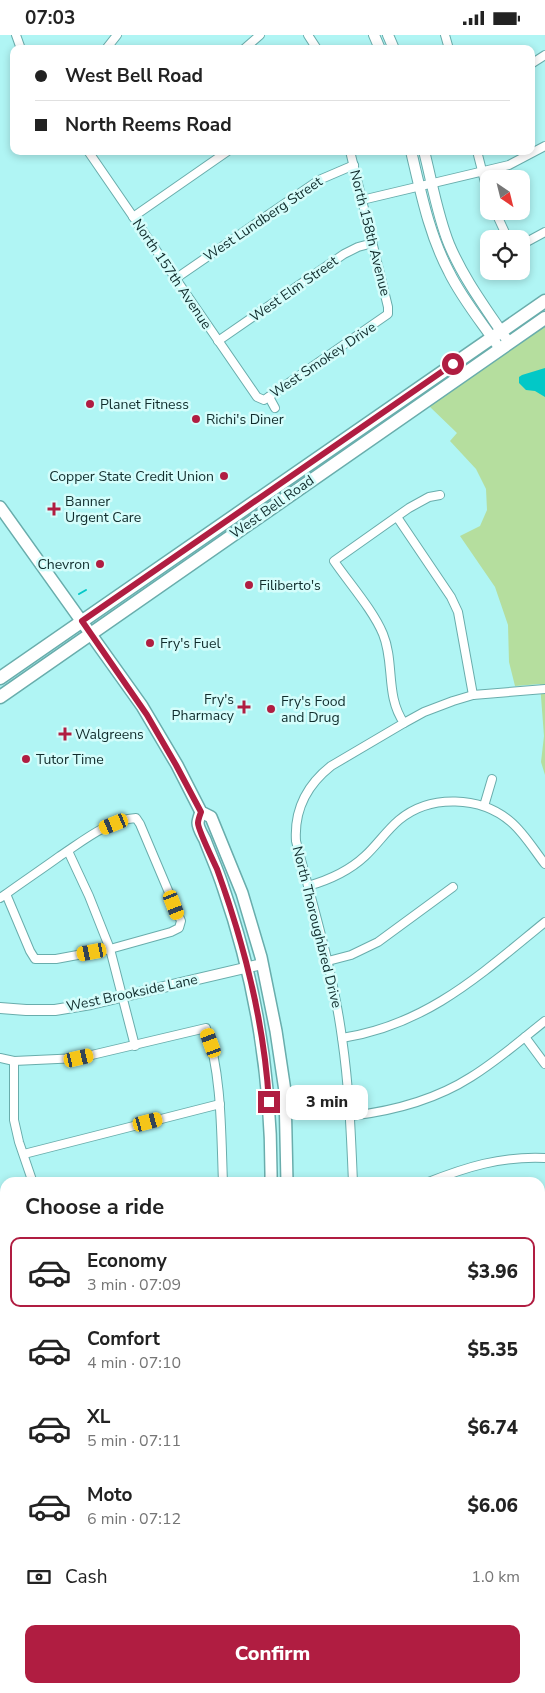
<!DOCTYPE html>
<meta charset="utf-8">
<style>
body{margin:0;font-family:"Nunito Sans",sans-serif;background:#f2f2f2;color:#222;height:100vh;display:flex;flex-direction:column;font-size:19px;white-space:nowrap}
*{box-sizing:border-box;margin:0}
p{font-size:16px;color:#767676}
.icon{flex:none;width:28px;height:28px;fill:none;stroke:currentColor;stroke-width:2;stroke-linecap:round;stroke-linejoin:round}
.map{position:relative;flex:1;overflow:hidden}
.drawer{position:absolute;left:0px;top:1142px;width:545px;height:516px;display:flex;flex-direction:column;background:#fff;border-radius:15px 15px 0 0;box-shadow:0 2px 8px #0003}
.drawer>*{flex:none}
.banner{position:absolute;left:10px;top:10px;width:525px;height:110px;border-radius:10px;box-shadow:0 2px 8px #0003;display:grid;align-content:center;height:110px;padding:0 25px;background:#fff}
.needle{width:32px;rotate:145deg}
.controls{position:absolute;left:480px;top:135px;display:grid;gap:10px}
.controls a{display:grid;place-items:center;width:50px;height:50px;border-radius:10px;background:#fff;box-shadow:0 2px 8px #0003;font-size:25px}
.end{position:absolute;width:22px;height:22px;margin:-11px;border:6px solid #b01d41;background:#fff;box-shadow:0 0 0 2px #fff}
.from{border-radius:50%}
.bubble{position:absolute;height:35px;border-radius:10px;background:#fff;box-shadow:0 2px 8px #0003;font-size:16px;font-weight:800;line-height:35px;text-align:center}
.car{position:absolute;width:15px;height:30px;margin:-15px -8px;border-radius:6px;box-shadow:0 0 4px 1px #0007;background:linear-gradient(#f5c518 24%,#345 0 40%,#f5c518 0 76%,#345 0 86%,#f5c518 0)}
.banner b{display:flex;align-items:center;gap:18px;height:48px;font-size:19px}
.banner b+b{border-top:1px solid #e0e0e0}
.banner i{width:12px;height:12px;background:#222}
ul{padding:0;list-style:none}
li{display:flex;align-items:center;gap:15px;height:70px;margin:0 10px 8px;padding:0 15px;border:2px solid transparent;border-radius:10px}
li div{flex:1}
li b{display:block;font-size:19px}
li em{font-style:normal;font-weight:800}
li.active{border-color:#b01d41}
li>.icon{width:45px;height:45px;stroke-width:1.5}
h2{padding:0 25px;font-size:22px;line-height:60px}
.pay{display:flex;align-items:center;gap:12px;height:55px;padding:0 25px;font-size:19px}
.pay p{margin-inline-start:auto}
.button{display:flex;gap:10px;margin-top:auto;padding:10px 25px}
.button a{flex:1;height:58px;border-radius:10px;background:#b01d41;color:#fff;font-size:20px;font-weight:800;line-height:58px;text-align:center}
.status{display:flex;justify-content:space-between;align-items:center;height:35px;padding:0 25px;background:#fff;direction:ltr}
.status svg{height:14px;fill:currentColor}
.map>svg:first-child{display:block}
.green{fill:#b5de9e}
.water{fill:#02c8c7}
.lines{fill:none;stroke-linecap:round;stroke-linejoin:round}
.stream{stroke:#02c8c7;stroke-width:2}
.minor-casing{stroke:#69adac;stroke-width:10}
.tertiary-casing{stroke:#69adac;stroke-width:12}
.secondary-casing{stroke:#69adac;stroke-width:14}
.primary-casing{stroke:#69adac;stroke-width:15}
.minor{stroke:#fff;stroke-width:8}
.tertiary{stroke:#fff;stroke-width:10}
.secondary{stroke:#fff;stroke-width:11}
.primary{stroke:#fff;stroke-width:12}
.route{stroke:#b01d41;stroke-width:6}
.poi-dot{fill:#b01d41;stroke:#d4fdfb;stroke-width:2}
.labels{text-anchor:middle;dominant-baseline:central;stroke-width:5;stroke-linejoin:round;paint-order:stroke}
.street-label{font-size:14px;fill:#102c2c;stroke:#d4fdfb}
.poi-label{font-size:14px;fill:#102c2c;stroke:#d4fdfb;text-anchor:start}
</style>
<div class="status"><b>07:03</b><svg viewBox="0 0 49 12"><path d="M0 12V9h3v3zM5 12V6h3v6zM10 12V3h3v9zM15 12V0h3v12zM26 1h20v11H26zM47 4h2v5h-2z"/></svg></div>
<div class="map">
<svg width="545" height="1658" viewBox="0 0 545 1658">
<rect width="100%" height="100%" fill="#b0f5f4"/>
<g class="green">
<polygon points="545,290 545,740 541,727 544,701 540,649 515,651 509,627 508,590 495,552 460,501 480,491 487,475 486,454 476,434 450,406 457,398 429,371"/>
<polygon points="540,1292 545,1293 545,1512 540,1514"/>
<polygon points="373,1654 467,1654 465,1658 372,1658"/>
</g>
<polygon class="water" points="545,333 545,362 535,356 526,355 519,348 519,342 522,340"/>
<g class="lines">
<polyline class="stream" points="79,559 86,555"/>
<defs>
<g id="minor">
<polyline points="16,0 21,14"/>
<polyline points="308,0 317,14"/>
<polyline points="445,0 449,14"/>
<polyline points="106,14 117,0"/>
<polyline points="244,14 260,0"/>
<polyline points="531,29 545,20"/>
<polyline points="88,116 257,362 264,365 388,279 388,272 350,116"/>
<polyline points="477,116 489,163"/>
<polyline points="362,165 509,130 545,111"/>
<polyline points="495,176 508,204"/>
<polyline points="133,182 228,116"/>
<polyline points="521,210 545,197"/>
<polyline points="175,244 319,145 354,130"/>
<polyline points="218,306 344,219 358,212 373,208"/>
<polyline points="269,362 275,373"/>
<polyline points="397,482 451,562 458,577 473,660"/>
<path d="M 404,688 C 385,661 395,628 383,599 C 373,575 349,548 334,526 L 409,473 L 429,462 L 440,460"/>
<polyline points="484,771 492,744"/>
<polyline points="68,816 89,861 110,914 135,1011"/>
<path d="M 308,851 C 329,845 349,836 365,821 C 377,810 386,796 399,785 C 430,759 481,761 511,787 C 524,798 534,815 545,829"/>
<path d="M 0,863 L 6,859 C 24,846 42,834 60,821 C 83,806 108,785 136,783 L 140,789 L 181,886 L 179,893 L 171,897 L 110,914 L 56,924 L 35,924 L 30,916 L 6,859"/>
<polyline points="328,926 351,920 378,907 453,852"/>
<polyline points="525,1002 545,1029"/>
<path d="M 342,1003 C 427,990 481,939 545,887"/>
<path d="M 0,1023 L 14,1026 L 79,1023 L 206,993 C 222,1039 221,1099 223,1148"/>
<polyline points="14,1026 14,1085 19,1107 33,1148"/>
<path d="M 351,1081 C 393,1076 435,1065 471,1042 C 497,1026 521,1005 545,986"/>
<polyline points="24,1119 220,1069"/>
<path d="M 353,1148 C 351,1099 349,1051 342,1003 C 333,936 313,871 296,806 C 294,775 307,750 331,731 L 404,688 L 424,677 L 453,666 L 473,660 L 545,654"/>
<path d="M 426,1148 C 466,1132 501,1121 545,1123"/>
<polyline points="0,1201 5,1201"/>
<polyline points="540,1201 545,1202"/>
<polyline points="0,1443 5,1436"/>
<polyline points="0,1556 5,1551"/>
<polyline points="540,1579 545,1570"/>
<polyline points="540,1614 545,1615"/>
<polyline points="0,1651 5,1647"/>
<polyline points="229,1658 231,1654"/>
<polyline points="330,1658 331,1654"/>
<polyline points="510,1658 511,1654"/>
</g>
<g id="tertiary">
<polyline points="374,0 380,14"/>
<polyline points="388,0 394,14"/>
<path d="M 411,116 C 421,158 429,199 449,237 C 462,264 483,289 500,314"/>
<path d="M 424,116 C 432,147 437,179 449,209 C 464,245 488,276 509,308"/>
<polyline points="0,973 26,975 55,975 91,969 262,929"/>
<polyline points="0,1281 5,1281"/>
</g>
<g id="secondary">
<polyline points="0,472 142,671 177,730 201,777 211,782 242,858 261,922 276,996 285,1056 287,1148"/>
<path d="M 201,777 C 200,780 198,785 198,788 C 198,793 203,801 205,805 C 211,821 218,836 223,852 C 256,947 272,1046 271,1148"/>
<polyline points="141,1658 143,1654"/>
<polyline points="158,1658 160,1654"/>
</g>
<g id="primary">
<polyline points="0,643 545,266"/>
<polyline points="0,662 545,283"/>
</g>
</defs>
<use href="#minor" class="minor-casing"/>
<use href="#tertiary" class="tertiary-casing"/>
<use href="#secondary" class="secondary-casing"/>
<use href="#primary" class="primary-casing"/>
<use href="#minor" class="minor"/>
<use href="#tertiary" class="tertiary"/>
<use href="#secondary" class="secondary"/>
<use href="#primary" class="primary"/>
</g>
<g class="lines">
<path class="route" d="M 269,1067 C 264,987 244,908 217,834 C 213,825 198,795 198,788 C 198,785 200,780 201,777 L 176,730 L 147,680 L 82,586 L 453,329"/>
</g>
<g class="poi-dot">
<circle cx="90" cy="369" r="5"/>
<circle cx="196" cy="384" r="5"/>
<circle cx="224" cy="441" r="5"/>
<path d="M51.5 466.5h5v5h5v5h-5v5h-5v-5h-5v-5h5z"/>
<circle cx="100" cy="529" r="5"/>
<circle cx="249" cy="550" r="5"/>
<circle cx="150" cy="608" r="5"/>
<path d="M241.5 664.5h5v5h5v5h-5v5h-5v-5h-5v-5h5z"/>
<circle cx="271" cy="674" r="5"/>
<path d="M62.5 691.5h5v5h5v5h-5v5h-5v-5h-5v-5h5z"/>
<circle cx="26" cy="724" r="5"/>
</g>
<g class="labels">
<g class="street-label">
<text transform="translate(263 184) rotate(-34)">West Lundberg Street</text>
<text transform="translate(370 198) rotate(76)">North 158th Avenue</text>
<text transform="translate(172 239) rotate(56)">North 157th Avenue</text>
<text transform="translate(294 254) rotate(-35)">West Elm Street</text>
<text transform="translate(323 325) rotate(-34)">West Smokey Drive</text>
<text transform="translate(272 472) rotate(-35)">West Bell Road</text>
<text transform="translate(317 892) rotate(76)">North Thoroughbred Drive</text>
<text transform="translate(132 958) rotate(-12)">West Brookside Lane</text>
</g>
<g class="poi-label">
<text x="100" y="369">Planet Fitness</text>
<text x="206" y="384">Richi's Diner</text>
<text x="214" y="441" text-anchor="end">Copper State Credit Union</text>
<text x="65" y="466">Banner<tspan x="65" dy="16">Urgent Care</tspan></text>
<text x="90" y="529" text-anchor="end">Chevron</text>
<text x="259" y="550">Filiberto's</text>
<text x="160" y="608">Fry's Fuel</text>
<text x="234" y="664" text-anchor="end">Fry's<tspan x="234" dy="16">Pharmacy</tspan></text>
<text x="281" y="666">Fry's Food<tspan x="281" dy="16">and Drug</tspan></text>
<text x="75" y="699">Walgreens</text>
<text x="36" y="724">Tutor Time</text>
</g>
</g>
</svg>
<div class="controls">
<a><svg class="needle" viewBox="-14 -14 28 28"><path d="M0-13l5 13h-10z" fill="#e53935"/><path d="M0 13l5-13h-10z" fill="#767676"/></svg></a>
<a><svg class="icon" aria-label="locate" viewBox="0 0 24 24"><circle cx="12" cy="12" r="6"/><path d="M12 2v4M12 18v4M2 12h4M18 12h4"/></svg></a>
</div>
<i class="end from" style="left:453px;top:329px"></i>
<i class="end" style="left:269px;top:1067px"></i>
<div class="bubble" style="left:286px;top:1050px;width:82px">3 min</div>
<i class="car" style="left:114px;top:789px;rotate:248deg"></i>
<i class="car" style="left:174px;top:870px;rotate:159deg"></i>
<i class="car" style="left:92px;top:917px;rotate:259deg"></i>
<i class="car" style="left:211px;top:1008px;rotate:340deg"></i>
<i class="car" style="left:79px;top:1023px;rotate:77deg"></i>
<i class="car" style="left:148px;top:1087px;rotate:75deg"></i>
<div class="banner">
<b><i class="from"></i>West Bell Road</b>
<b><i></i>North Reems Road</b>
</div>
<section class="drawer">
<h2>Choose a ride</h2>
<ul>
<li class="active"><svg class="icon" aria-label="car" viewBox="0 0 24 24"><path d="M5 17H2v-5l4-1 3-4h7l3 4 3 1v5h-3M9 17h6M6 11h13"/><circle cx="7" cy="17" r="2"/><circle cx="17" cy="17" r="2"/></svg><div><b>Economy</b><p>3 min · 07:09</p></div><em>$3.96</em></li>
<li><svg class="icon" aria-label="car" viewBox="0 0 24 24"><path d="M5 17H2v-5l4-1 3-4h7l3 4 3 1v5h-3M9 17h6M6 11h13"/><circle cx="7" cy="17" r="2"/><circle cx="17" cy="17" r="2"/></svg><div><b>Comfort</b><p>4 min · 07:10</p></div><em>$5.35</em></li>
<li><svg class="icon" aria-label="car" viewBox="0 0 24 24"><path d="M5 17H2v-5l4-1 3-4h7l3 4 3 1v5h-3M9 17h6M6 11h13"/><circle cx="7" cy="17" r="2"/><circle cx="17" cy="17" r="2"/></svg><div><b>XL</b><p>5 min · 07:11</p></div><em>$6.74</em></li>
<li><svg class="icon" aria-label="car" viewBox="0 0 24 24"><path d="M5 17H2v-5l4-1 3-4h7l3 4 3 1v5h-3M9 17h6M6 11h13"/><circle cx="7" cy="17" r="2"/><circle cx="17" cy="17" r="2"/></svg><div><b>Moto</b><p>6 min · 07:12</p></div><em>$6.06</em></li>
</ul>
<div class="pay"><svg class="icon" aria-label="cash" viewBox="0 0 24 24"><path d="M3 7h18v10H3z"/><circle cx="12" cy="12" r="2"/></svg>Cash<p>1.0 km</p></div>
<div class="button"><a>Confirm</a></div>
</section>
</div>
